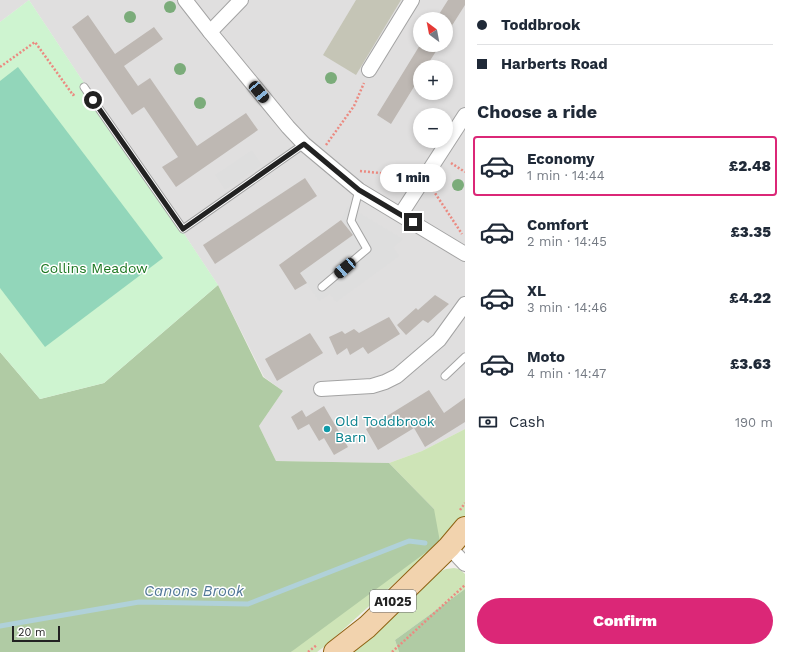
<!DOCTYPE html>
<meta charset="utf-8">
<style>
body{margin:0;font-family:"Work Sans",sans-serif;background:#f6f6f7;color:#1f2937;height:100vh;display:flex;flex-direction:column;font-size:15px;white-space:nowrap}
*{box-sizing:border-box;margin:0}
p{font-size:13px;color:#747a83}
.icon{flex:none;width:22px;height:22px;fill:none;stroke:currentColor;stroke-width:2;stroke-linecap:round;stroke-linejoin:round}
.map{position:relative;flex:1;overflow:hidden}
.panel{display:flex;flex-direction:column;background:#fff;width:320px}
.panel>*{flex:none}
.banner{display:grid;align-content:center;height:88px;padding:0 12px;background:#fff}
.needle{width:26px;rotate:328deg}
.fabs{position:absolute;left:413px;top:12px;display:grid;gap:8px}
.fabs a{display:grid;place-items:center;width:40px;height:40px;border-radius:50%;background:#fff;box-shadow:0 2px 6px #0003;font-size:20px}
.scale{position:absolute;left:12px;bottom:10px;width:48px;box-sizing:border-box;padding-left:4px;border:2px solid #222;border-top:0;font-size:11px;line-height:14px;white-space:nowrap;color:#222;-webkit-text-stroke:3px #fff;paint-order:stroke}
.end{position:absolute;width:18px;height:18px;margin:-9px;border:5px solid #222;background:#fff;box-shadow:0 0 0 2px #fff}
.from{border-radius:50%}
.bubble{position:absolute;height:28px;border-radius:14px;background:#fff;box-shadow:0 2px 6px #0003;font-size:13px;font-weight:800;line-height:28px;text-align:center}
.car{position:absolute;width:12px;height:24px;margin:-12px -6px;border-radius:5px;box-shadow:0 0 3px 1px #0007;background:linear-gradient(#222 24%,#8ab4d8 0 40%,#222 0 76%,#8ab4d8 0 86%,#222 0)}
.banner b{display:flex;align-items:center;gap:14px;height:38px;font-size:15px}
.banner b+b{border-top:1px solid #e0e1e3}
.banner i{width:10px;height:10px;background:#1f2937}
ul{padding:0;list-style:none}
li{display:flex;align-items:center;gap:12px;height:60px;margin:0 8px 6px;padding:0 4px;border:2px solid transparent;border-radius:4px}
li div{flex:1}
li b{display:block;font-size:15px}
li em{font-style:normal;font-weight:800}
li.selected{border-color:#db2777}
li>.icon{width:36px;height:36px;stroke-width:1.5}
h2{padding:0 12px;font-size:18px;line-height:48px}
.pay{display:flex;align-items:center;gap:10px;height:44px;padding:0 12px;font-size:15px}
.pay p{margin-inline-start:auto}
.button{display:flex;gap:8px;margin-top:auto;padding:8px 12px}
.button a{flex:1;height:46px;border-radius:24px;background:#db2777;color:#fff;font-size:16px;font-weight:800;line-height:46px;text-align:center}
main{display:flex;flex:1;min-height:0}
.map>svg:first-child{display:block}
.residential{fill:#e0dfdf;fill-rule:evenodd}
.construction{fill:#c5c5b6}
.grass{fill:#cee4b7}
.forest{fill:#b0cba4}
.park{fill:#cef4d0}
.pitch{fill:#92d6ba}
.parking{fill:#dedede}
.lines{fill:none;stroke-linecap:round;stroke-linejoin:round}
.stream{stroke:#b0d1d9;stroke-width:5}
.building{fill:#beb8b3}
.service-casing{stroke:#a3a3a3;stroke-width:9}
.minor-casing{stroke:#a3a3a3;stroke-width:16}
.primary-casing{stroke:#8e6212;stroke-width:24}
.path{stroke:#eb8a81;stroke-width:2.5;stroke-dasharray:2 2;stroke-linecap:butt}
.service{stroke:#fff;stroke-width:7}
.minor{stroke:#fff;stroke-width:14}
.primary{stroke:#f2d3ae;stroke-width:22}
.tree{fill:#7bac7a}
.route{stroke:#222;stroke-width:5}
.culture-dot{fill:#0f9aa8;stroke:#fff;stroke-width:1.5}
.labels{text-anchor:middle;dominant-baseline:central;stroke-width:3;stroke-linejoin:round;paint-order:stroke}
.shield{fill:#fff;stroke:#646464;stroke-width:1}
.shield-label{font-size:13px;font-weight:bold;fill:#222}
.park-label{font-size:14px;fill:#1a761f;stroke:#fff}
.culture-label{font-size:14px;fill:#0d838f;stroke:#fff;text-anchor:start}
.water-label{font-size:15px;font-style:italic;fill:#517798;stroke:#fff}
</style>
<main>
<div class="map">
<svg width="465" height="652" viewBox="0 0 465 652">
<rect width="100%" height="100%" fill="#f1eeea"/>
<g class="residential">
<polygon points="0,0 29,0 0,22"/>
<path d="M 29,0 L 465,0 L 465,429 L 422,451 L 389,463 L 276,461 L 259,426 L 283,391 L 264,377 L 218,285 ZM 420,19 L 446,19 L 446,45 L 420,45 ZM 420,67 L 446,67 L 446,93 L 420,93 ZM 420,115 L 446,115 L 446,141 L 420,141 Z"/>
</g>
<polygon class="construction" points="356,0 401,0 356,75 323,55"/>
<g class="grass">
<polygon points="465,429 465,516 440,542 325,646 317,652 291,652 434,509 389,463 422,451"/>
<polygon points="454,568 459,569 465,574 465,589 395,640 399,652 351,652 379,629 414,597 439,572 446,569"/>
</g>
<g class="forest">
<polygon points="218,285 263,377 283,391 259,426 276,461 389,463 434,509 440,542 291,652 0,652 0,352 40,399 104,383"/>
<polygon points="465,589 465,652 399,652 395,640"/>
</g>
<polygon class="park" points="29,0 218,285 104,383 40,399 0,352 0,22"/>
<polygon class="pitch" points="18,67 163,258 45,347 0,288 0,81"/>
<g class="parking">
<polygon points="252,150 262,165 225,190 215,175"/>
<polygon points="348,206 403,239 393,247 399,256 336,302 330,294 319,301 300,273 353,235 341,220"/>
</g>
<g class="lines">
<polyline class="stream" points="0,626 139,602 248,604 409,541 425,543"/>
</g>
<g class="building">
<polygon points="448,0 465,0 465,5 446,35 446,19 436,19"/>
<polygon points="88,15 115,54 154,27 163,39 124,66 138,86 150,78 197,146 246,113 258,130 176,187 162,167 178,157 144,107 132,115 72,27"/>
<polygon points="420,45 440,45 426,67 420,67 420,77 391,124 377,115"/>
<polygon points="305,178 317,196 215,264 203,245"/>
<polygon points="341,220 353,235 300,273 307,283 295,290 279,265"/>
<polygon points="435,295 449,304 428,323 423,320 406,335 397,325 416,308 418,310"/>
<polygon points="389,317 400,334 368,354 363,347 350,355 347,348 337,355 329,337 342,331 345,334 354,329 359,333"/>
<polygon points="310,333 323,353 277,381 265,359"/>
<polygon points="429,390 444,413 465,398 465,422 425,447 414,428 378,450 366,429"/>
<polygon points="324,406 348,447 334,455 324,438 319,441 309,424 298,430 291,417 302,410 306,417"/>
</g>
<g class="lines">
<defs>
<g id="service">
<polyline points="84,87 183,229 304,144"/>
<polyline points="322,287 367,249 351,221 359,190"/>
<polyline points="445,376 465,357"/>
</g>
<g id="minor">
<polyline points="185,0 210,32 288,127 304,144 359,190 465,254"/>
<polyline points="210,32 241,0"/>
<polyline points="369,70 412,0"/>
<polyline points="401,214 465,115"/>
<polyline points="321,389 372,386 385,382 397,376 439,340 465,304"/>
<polyline points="449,547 465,564"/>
</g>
<polyline id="primary" points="335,652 367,627 449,547 465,528"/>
</defs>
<use href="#service" class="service-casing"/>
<use href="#minor" class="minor-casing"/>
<use href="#primary" class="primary-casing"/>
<g class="path">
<polyline points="0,67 35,42 73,95 76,93"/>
<polyline points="326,145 354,106 364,83"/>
<polyline points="451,163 465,172"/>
<polyline points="360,171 409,176"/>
<polyline points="433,190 462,234"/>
<polyline points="460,510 465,503"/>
<polyline points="308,652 317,645"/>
<polyline points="392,652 465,585"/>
</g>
<use href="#service" class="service"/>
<use href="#minor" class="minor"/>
<use href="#primary" class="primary"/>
</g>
<g class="tree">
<circle cx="170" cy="7" r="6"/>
<circle cx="130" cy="17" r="6"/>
<circle cx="180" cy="69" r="6"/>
<circle cx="331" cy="78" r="6"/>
<circle cx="200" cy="103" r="6"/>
<circle cx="458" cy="185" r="6"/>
</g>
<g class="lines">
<polyline class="route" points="93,100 183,229 304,144 359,190 413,222"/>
</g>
<circle class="culture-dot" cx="327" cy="429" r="4"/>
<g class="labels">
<rect class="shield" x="370" y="590" width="46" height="22" rx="3"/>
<g class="shield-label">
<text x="393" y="601">A1025</text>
</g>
<g class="park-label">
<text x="94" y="268">Collins Meadow</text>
</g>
<g class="culture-label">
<text x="335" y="421">Old Toddbrook<tspan x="335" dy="16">Barn</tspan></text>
</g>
<g class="water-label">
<text x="194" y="591">Canons Brook</text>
</g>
</g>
</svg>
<div class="fabs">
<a><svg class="needle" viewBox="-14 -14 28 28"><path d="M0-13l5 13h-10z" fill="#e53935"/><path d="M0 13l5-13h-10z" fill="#747a83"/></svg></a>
<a>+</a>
<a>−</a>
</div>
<div class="scale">20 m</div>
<i class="end from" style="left:93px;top:100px"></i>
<i class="end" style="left:413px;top:222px"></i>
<div class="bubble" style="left:380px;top:164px;width:66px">1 min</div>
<i class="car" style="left:259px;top:92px;rotate:141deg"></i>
<i class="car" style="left:345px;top:268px;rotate:229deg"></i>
</div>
<section class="panel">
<div class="banner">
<b><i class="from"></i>Toddbrook</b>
<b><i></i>Harberts Road</b>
</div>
<h2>Choose a ride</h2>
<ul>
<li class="selected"><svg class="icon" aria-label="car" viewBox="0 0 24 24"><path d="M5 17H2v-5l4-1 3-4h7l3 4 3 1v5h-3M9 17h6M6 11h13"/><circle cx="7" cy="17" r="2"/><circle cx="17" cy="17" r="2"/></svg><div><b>Economy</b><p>1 min · 14:44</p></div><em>£2.48</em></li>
<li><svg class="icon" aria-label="car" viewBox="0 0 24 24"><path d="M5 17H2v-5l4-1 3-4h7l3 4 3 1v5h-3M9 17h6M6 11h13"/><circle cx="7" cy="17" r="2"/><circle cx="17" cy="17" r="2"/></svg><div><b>Comfort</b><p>2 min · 14:45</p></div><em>£3.35</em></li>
<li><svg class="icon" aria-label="car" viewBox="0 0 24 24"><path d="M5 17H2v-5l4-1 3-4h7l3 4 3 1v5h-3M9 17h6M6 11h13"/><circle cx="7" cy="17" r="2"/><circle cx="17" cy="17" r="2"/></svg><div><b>XL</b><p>3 min · 14:46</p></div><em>£4.22</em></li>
<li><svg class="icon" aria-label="car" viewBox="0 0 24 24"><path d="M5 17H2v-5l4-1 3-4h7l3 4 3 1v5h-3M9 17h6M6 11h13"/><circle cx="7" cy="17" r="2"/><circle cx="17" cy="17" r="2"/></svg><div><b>Moto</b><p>4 min · 14:47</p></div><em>£3.63</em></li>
</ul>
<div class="pay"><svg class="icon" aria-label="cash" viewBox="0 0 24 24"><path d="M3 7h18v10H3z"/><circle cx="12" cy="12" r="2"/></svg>Cash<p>190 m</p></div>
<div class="button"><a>Confirm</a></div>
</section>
</main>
